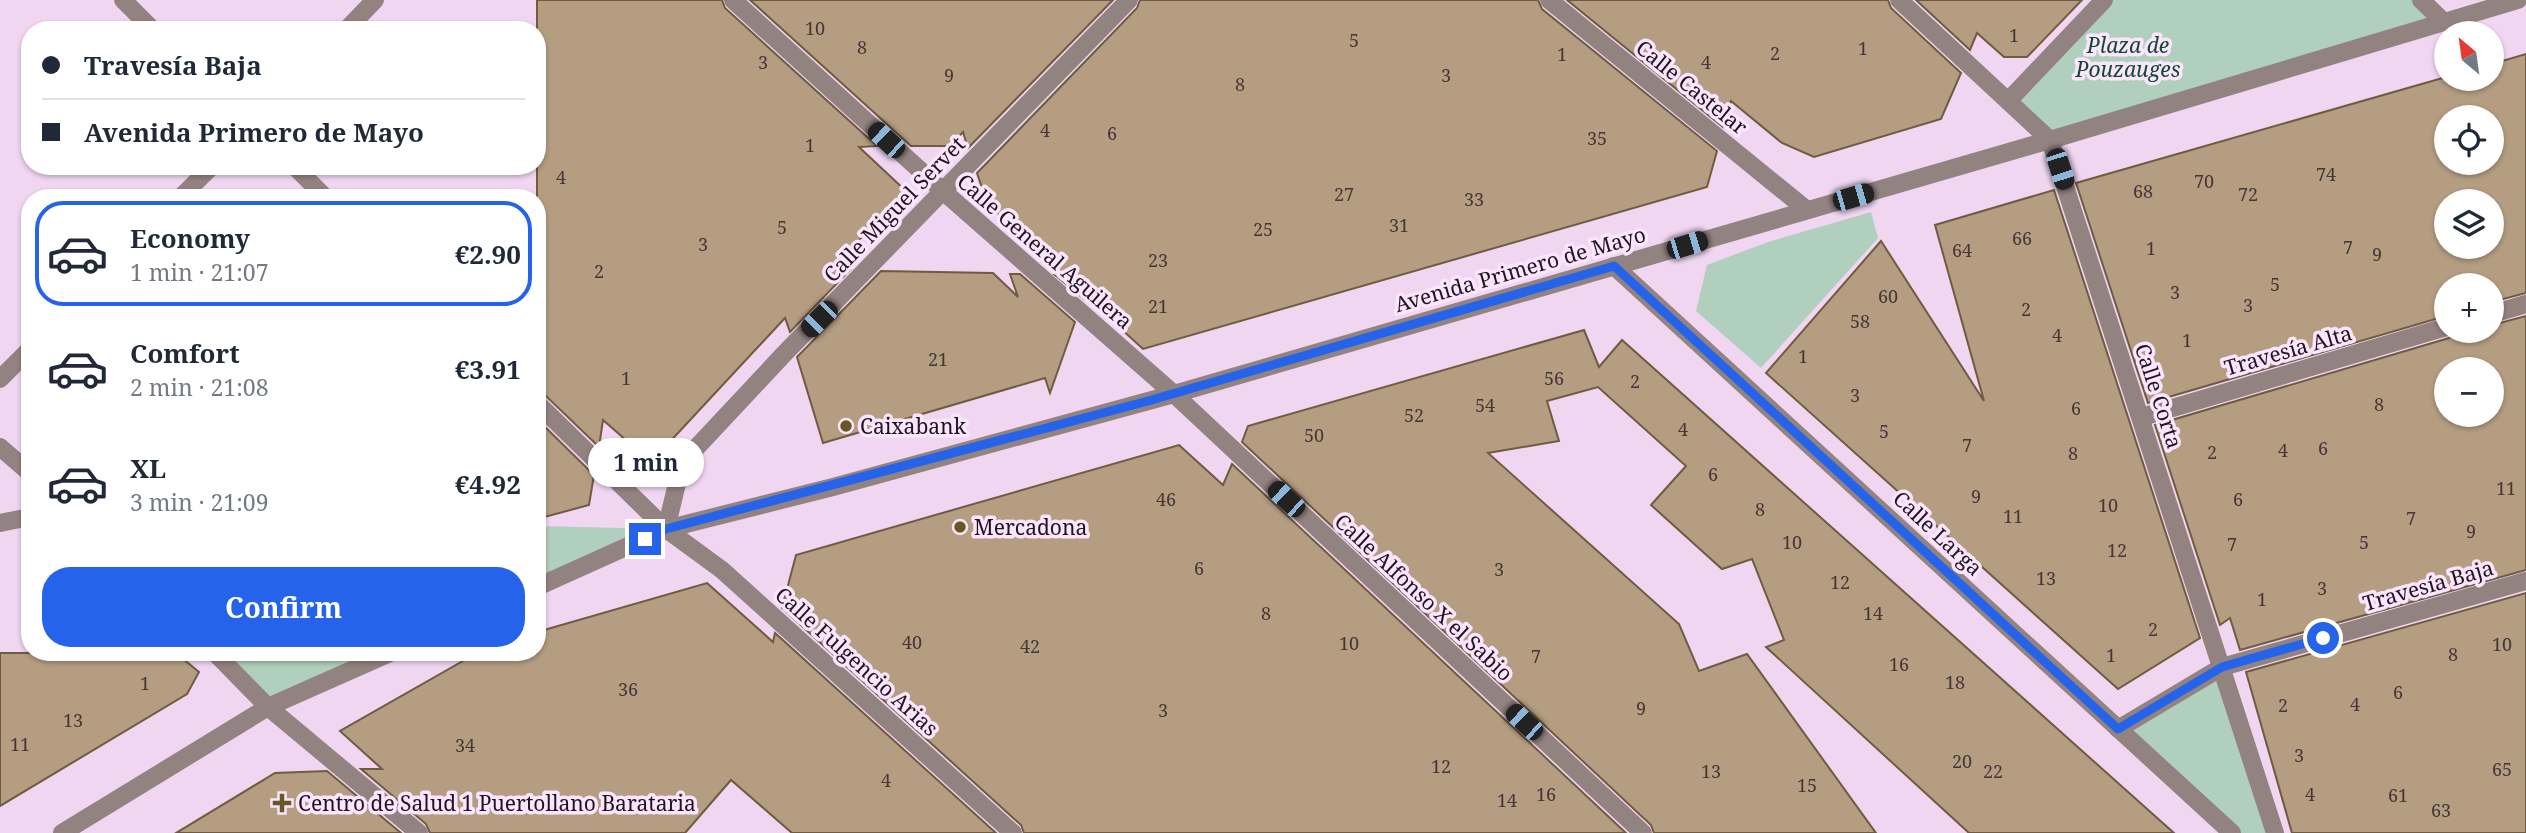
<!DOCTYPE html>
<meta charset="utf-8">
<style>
body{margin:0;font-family:"Noto Serif",serif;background:#f6f6f7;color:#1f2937;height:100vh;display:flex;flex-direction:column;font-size:26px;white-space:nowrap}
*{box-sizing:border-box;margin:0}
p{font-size:23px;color:#747a83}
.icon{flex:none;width:38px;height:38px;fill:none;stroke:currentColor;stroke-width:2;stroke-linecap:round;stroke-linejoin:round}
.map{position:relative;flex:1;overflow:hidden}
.drawer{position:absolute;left:21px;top:189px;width:525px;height:472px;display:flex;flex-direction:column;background:#fff;border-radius:28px;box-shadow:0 2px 5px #0004}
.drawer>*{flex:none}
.hud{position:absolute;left:21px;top:21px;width:525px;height:154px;border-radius:28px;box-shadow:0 2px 5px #0004;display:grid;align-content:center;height:154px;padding:0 21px;background:#fff}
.needle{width:46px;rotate:331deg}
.tools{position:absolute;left:2434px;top:21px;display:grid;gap:14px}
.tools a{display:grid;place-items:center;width:70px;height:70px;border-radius:50%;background:#fff;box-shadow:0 2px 5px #0004;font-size:35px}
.end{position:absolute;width:32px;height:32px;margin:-16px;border:9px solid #2563eb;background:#fff;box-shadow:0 0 0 4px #fff}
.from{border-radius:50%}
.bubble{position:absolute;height:49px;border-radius:24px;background:#fff;box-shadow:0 2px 5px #0004;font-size:23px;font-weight:700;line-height:49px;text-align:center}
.car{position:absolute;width:21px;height:42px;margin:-21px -10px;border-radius:9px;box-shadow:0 0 5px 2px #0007;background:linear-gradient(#222 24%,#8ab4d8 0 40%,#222 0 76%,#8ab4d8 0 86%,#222 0)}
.hud b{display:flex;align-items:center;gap:24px;height:66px;font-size:26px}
.hud b+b{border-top:2px solid #e0e1e3}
.hud i{width:18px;height:18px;background:#1f2937}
ul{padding:12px 0 0;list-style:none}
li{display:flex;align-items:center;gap:21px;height:105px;margin:0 14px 10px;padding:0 7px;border:4px solid transparent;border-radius:28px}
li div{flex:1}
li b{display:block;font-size:26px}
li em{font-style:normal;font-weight:700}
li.active{border-color:#2563eb}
li>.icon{width:63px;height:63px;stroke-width:1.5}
.cta{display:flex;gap:14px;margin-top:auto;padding:14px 21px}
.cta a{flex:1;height:80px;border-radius:28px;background:#2563eb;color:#fff;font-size:28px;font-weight:700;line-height:80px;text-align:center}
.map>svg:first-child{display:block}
.green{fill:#b1cfbd}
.building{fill:#b49d81;stroke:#705b41;stroke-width:2;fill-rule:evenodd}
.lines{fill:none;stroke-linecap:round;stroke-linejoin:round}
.minor{stroke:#938380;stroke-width:18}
.route{stroke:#2563eb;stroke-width:9}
.poi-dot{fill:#665825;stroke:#fbe5fc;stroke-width:2.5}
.labels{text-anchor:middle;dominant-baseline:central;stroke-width:7;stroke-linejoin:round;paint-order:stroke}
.number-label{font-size:18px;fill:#443738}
.park-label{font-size:21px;font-style:italic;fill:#0f492f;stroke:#fbe5fc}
.street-label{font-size:21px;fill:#1f151f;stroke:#fbe5fc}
.poi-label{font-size:21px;fill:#1f151f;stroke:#fbe5fc;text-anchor:start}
</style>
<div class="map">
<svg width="2526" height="833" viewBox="0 0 2526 833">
<rect width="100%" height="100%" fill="#f1d6f2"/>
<g class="green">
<polygon points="2104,0 2421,0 2444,22 2050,140 2008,101"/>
<polygon points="1871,212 1878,238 1761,368 1696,311 1707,265 1768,242"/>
<polygon points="537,526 666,529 537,587"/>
<polygon points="214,653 390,653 268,707"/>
<polygon points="2222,667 2275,833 2232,833 2118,729"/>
</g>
<g class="building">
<polygon points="537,0 722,0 725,8 877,146 859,147 906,191 831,269 850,270 790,332 785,318 651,462 603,420 599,447 545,395 537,392"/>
<polygon points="750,0 1113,0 968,148 963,132 950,146 911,146"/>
<polygon points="1140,0 1538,0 1542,9 1717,151 1707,187 1143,349 1085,296 1084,299 1055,275 1062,275 987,203 977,173 1137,8"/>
<polygon points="1567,0 1888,0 1891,8 1961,73 1941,119 1814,157 1782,143 1731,101 1723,127"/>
<polygon points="1916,0 2082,0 2027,57 2004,57 1977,33 1970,50"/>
<path d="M 2526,54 L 2526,293 L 2492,302 L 2492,285 L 2446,285 L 2446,316 L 2148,403 L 2076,183 L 2446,77 L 2492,79 L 2492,64 ZM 2446,117 L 2492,117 L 2492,163 L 2446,163 ZM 2446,201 L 2492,201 L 2492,247 L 2446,247 Z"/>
<polygon points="2054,190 2200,638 2118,689 1766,373 1881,241 1984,401 1935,225"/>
<polygon points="881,271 993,273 1018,297 1010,274 1020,274 1075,322 1050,393 1045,378 823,443 797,357"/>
<path d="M 2526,316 L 2526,570 L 2240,650 L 2230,618 L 2220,625 L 2155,425 L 2449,338 L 2457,331 L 2492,331 L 2492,325 ZM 2446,369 L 2492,369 L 2492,415 L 2446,415 Z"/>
<polygon points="1584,330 1599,367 1622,340 2174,833 1969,833 1766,647 1784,640 1752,559 1722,569 1651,505 1686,466 1598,387 1547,401 1559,441 1488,453 1679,624 1699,671 1747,654 1876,833 1654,833 1651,825 1242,442 1248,426"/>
<polygon points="537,419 594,475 589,505 537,519"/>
<polygon points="1179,445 1223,485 1232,464 1626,833 1024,833 1021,825 782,608 796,555"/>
<polygon points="707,583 773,642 775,633 996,833 792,833 731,780 685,833 430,833 426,824 361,769 382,769 340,731 477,653 537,653 537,632"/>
<polygon points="2526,593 2526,833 2292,833 2246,672"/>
<polygon points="0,653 176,653 199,672 187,694 0,806"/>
<polygon points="327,771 401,833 176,833 275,773"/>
</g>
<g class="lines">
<g class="minor">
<polyline points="123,0 153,30"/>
<polyline points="733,0 944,192 1174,394 1643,833"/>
<polyline points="1549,0 1807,210"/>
<polyline points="1899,0 2050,140 2275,833"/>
<polyline points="2421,0 2444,22"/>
<polyline points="346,30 375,0"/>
<polyline points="2008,101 2104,0"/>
<polyline points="294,166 326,198"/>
<polyline points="180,198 212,166"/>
<polyline points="1614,266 2232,833"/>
<polyline points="2492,314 2526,304"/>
<polyline points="0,379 30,349"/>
<polyline points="537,403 666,529 722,570 1013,833"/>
<polyline points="2142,417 2446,327"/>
<polyline points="0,447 30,473"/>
<polyline points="0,523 30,517"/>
<polyline points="666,529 682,463 783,355 1129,0"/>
<polyline points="537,587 666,529 833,487 1174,394 2050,140 2518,0"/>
<polyline points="215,653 268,707 419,833"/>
<polyline points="2118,729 2222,667 2526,581"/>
<polyline points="62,833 268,707 390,653"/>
</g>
</g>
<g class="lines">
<polyline class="route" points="645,539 666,529 1148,401 1614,266 2118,729 2222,667 2323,638"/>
</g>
<g class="poi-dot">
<circle cx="846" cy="426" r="7"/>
<circle cx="960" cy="527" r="7"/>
<path d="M278.5 792.5h7v7h7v7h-7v7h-7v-7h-7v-7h7z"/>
</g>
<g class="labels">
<g class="number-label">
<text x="815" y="28">10</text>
<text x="2014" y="35">1</text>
<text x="1354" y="40">5</text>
<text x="862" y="47">8</text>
<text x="1863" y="48">1</text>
<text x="1775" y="53">2</text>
<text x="1562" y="54">1</text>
<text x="763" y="62">3</text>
<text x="1706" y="62">4</text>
<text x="949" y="75">9</text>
<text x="1446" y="75">3</text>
<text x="1240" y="84">8</text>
<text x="1045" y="130">4</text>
<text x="1112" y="133">6</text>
<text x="1597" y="138">35</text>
<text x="810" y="145">1</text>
<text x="2326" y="174">74</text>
<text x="561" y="177">4</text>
<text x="2204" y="181">70</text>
<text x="2143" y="191">68</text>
<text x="1344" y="194">27</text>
<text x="2248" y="194">72</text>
<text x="1474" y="199">33</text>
<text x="1399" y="225">31</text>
<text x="782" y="227">5</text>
<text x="1263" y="229">25</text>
<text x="2022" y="238">66</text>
<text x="703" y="244">3</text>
<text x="2348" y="247">7</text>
<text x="2151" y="248">1</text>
<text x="1962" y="250">64</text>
<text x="2377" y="254">9</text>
<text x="1158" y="260">23</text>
<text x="599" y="271">2</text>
<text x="2275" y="284">5</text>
<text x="2175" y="292">3</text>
<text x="1888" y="296">60</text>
<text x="2248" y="305">3</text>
<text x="1158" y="306">21</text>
<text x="2026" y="309">2</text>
<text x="1860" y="321">58</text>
<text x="2057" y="335">4</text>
<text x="2187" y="340">1</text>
<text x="1803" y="356">1</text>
<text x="938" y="359">21</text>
<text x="626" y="378">1</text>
<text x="1554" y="378">56</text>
<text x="1635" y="381">2</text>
<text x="1855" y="395">3</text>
<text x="2379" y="404">8</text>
<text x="1485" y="405">54</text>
<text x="2076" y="408">6</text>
<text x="1414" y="415">52</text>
<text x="1683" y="429">4</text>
<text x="1884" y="431">5</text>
<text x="1314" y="435">50</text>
<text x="1967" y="445">7</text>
<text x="2323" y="448">6</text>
<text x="2283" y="450">4</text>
<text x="2212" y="452">2</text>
<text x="2073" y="453">8</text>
<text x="1713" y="474">6</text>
<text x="2506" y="488">11</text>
<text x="1976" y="496">9</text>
<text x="1166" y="499">46</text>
<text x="2238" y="499">6</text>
<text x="2108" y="505">10</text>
<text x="1760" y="509">8</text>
<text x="2013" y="516">11</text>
<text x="2411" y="518">7</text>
<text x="2471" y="531">9</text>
<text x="1792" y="542">10</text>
<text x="2364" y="542">5</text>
<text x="2232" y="544">7</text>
<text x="2117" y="550">12</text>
<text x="1199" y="568">6</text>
<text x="1499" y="569">3</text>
<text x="2046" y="578">13</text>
<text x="1840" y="582">12</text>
<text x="2322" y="588">3</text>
<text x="2262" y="599">1</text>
<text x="1266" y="613">8</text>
<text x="1873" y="613">14</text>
<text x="2153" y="629">2</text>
<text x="912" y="642">40</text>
<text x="1349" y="643">10</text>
<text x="2502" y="644">10</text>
<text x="1030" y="646">42</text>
<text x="2453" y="654">8</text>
<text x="2111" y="655">1</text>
<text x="1536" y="656">7</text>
<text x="1899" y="664">16</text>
<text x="1955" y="682">18</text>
<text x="145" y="683">1</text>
<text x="628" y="689">36</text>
<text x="2398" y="692">6</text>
<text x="2355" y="704">4</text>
<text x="2283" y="705">2</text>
<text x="1641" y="708">9</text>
<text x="1163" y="710">3</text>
<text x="73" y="720">13</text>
<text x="20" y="744">11</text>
<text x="465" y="745">34</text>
<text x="2299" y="755">3</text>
<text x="1962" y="761">20</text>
<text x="1441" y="766">12</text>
<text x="2502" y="769">65</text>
<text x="1711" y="771">13</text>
<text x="1993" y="771">22</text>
<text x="886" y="780">4</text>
<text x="1807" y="785">15</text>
<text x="1546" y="794">16</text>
<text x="2310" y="794">4</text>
<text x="2398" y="795">61</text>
<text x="1507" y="800">14</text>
<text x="2441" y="810">63</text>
</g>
<g class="park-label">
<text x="2128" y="45">Plaza de<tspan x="2128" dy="24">Pouzauges</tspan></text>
</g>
<g class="street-label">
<text transform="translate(1692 87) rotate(39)">Calle Castelar</text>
<text transform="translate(894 209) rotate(-46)">Calle Miguel Servet</text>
<text transform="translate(1045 251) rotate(41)">Calle General Aguilera</text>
<text transform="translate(1520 269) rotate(-16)">Avenida Primero de Mayo</text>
<text transform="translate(2288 350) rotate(-16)">Travesía Alta</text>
<text transform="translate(2159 396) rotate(72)">Calle Corta</text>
<text transform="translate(1938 533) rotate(43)">Calle Larga</text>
<text transform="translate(2428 585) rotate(-16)">Travesía Baja</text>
<text transform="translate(1424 597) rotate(43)">Calle Alfonso X el Sabio</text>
<text transform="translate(857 661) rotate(42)">Calle Fulgencio Arias</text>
</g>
<g class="poi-label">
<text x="860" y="426">Caixabank</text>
<text x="974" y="527">Mercadona</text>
<text x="298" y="803">Centro de Salud 1 Puertollano Barataria</text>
</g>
</g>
</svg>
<div class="tools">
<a><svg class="needle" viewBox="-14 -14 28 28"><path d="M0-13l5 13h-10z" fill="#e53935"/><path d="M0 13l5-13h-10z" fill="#747a83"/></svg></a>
<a><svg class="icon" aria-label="locate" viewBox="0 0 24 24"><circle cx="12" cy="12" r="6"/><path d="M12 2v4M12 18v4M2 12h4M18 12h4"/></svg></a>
<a><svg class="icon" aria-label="layers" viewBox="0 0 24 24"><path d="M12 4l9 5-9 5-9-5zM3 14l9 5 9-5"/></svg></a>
<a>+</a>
<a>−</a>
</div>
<i class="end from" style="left:2323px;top:638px"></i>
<i class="end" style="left:645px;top:539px"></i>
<div class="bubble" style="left:588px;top:438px;width:116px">1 min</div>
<i class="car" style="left:886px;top:140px;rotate:313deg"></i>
<i class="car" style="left:2060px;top:169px;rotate:162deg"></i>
<i class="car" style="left:1853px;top:197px;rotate:74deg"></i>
<i class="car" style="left:1687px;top:245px;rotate:73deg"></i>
<i class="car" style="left:819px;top:319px;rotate:225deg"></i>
<i class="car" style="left:1286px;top:499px;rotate:313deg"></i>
<i class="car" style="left:1524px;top:722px;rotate:313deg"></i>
<div class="hud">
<b><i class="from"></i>Travesía Baja</b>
<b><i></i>Avenida Primero de Mayo</b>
</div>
<section class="drawer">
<ul>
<li class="active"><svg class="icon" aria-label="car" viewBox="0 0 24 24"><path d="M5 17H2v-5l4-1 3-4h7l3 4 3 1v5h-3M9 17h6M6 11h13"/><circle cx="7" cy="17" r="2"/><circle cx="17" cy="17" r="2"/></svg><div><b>Economy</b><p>1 min · 21:07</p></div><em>€2.90</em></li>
<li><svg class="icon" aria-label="car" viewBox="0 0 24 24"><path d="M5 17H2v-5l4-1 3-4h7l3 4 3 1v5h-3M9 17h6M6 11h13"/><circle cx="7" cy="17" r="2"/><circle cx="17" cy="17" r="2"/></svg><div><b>Comfort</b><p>2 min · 21:08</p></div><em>€3.91</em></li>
<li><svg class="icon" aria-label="car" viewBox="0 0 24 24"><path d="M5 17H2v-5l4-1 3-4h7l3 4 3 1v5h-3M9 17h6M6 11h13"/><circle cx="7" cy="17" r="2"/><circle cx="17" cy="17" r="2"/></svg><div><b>XL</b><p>3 min · 21:09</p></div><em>€4.92</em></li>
</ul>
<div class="cta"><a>Confirm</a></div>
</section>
</div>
